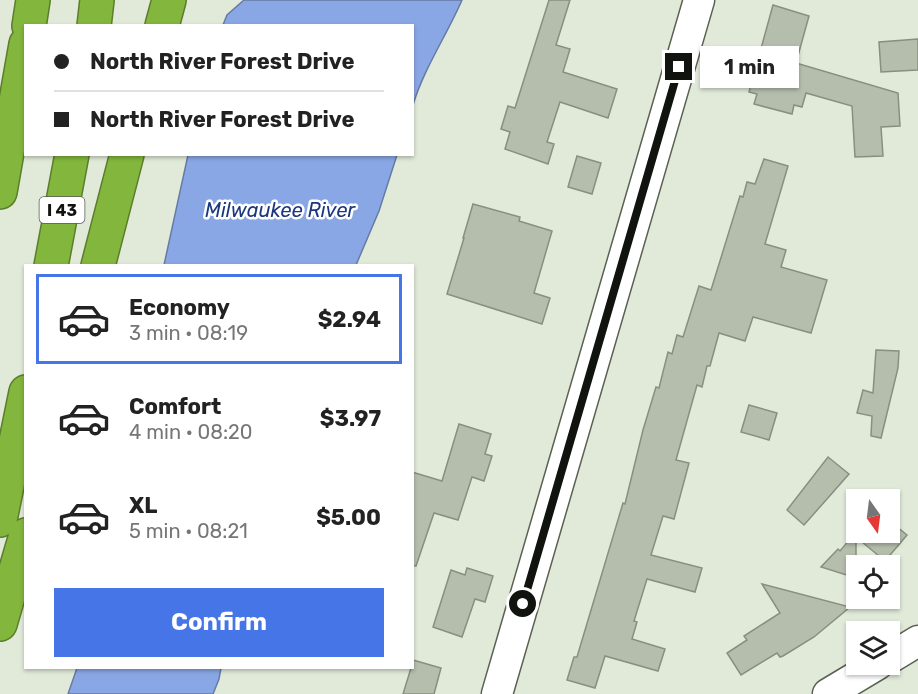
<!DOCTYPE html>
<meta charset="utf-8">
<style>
body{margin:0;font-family:Rubik,sans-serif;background:#f2f2f2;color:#222;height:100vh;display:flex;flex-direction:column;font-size:22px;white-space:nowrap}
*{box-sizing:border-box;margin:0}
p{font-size:20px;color:#767676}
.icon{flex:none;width:33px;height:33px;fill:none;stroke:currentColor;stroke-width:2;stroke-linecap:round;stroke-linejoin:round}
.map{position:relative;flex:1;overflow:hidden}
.details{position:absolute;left:24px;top:264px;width:390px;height:405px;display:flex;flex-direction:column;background:#fff;border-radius:0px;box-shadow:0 2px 4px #0004}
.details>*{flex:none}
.top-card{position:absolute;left:24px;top:24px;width:390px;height:132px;border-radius:0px;box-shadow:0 2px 4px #0004;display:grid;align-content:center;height:132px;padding:0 30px;background:#fff}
.needle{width:39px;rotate:166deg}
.fabs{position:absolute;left:846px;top:489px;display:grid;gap:12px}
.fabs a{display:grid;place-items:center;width:54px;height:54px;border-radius:0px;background:#fff;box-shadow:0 2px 4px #0004;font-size:30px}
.end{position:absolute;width:27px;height:27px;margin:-14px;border:8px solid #11130e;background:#fff;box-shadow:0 0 0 3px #fff}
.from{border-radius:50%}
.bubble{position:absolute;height:42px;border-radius:0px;background:#fff;box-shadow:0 2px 4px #0004;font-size:20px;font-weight:700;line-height:42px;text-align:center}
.top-card b{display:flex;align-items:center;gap:21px;height:57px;font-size:22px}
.top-card b+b{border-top:2px solid #e0e0e0}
.top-card i{width:15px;height:15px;background:#222}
ul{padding:10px 0 0;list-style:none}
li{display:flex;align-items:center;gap:18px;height:90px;margin:0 12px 9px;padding:0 18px;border:3px solid transparent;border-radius:0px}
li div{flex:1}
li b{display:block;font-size:22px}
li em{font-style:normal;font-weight:700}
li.selected{border-color:#4675e7}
li>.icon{width:54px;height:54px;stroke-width:1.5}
.cta{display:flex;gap:12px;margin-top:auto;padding:12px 30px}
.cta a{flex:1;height:69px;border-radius:0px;background:#4675e7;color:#fff;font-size:24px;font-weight:700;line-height:69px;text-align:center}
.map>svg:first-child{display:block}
.water{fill:#8aa7e5;stroke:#667ba4;stroke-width:1.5}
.building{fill:#b5bead;stroke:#878f80;stroke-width:1.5}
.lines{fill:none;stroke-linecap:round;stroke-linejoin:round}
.street-casing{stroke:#5a6153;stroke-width:33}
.highway-casing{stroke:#5b7d2c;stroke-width:36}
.street{stroke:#fff;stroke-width:30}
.highway{stroke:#83b63c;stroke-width:33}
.route{stroke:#11130e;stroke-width:8}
.labels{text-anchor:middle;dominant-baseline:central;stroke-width:5;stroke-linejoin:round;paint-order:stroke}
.shield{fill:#fff;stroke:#585a56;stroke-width:1.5}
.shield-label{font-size:16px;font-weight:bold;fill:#11130e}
.water-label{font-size:20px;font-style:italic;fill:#1b387f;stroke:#fff}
</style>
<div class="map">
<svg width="918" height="694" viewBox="0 0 918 694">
<rect width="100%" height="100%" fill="#e1ead9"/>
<g class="water">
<path d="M 244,0 L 462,0 C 447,35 424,68 413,105 L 412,26 L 223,25 L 227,15 Z"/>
<polygon points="188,155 188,154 397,155 379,211 356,265 164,265"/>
<polygon points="77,668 221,668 219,679 213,694 68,694"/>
</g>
<g class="building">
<polygon points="549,0 570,0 556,45 570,49 563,72 617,89 608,118 560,102 547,142 554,144 548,164 505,149 510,132 501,129 508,106 515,108"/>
<polygon points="773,5 809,16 796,63 898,93 900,126 881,127 883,156 855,157 852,106 806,93 802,107 794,105 792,114 754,104 757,94 749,92"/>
<polygon points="918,39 918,70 881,72 879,42"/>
<polygon points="577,156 601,163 592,194 568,187"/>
<polygon points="764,159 788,166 765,244 786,250 781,267 827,280 811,333 753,317 745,341 719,333 710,366 707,366 702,387 697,385 676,460 689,463 674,519 663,516 651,555 702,568 695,592 647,579 634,621 637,622 632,639 665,649 658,671 605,656 595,688 567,680 574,657 577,657 623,503 625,504 643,430 656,387 659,388 668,352 672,354 677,335 683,337 699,286 711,290 740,196 743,197 747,182 755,184"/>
<polygon points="473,204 520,217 519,221 552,231 534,293 550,298 542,324 447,294 464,238 463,238"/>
<polygon points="876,350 899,351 898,368 881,438 871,436 872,416 857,413 863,390 873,393"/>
<polygon points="749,405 777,413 769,440 741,432"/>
<polygon points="459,424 491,434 485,454 492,456 484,481 472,477 458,520 434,513 416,566 412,565 412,472 442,481"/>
<polygon points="828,457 849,474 804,525 787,510"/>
<polygon points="890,521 907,535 885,561 856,537 856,578 821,567 838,549 840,551 856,532 890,532"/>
<polygon points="467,568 493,576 485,602 475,599 462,637 433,627 451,570 465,575"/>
<polygon points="762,584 850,607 814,637 783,656 780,657 777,653 741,675 727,653 747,640 744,636 780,613"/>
<polygon points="413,660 441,668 434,694 403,694 411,668 412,668"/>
</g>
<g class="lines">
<defs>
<g id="street">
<polyline points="890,658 918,641"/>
<polyline points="497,694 699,0"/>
<polyline points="828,694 878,664"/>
</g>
<g id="highway">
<polyline points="29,26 33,0"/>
<polyline points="94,26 97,0"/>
<polyline points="162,26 169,0"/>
<polyline points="0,192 26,44"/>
<polyline points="51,266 72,154"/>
<polyline points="98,266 127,154"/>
<polyline points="0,520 26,392"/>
<polyline points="0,624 26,535"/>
</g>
</defs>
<use href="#street" class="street-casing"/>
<use href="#highway" class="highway-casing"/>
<use href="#street" class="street"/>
<use href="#highway" class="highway"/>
</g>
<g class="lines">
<polyline class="route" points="523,604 679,67"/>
</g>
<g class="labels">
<rect class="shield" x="39.5" y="197" width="45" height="26" rx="4.5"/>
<g class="shield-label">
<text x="62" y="210">I 43</text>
</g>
<g class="water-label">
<text x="280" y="210">Milwaukee River</text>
</g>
</g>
</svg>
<div class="fabs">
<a><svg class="needle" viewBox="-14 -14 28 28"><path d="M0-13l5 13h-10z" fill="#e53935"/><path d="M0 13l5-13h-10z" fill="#767676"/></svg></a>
<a><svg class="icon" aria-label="locate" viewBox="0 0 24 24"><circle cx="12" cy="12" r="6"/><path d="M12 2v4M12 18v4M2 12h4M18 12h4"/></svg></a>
<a><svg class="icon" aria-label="layers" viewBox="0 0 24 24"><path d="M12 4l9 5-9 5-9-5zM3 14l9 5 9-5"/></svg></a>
</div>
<i class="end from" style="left:523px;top:604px"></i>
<i class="end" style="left:679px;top:67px"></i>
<div class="bubble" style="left:700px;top:46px;width:99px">1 min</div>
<div class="top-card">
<b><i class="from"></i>North River Forest Drive</b>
<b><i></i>North River Forest Drive</b>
</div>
<section class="details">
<ul>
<li class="selected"><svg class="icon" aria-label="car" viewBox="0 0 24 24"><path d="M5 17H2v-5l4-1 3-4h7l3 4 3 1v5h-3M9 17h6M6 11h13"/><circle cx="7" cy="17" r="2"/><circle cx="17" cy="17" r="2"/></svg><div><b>Economy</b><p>3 min · 08:19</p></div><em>$2.94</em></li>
<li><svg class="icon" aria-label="car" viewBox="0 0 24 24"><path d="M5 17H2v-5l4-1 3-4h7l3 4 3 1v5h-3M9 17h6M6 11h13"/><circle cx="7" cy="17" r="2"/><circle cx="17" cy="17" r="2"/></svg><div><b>Comfort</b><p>4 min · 08:20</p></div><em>$3.97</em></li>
<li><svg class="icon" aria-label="car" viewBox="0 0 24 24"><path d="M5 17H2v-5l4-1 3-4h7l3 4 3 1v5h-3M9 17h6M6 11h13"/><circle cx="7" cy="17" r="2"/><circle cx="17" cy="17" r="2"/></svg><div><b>XL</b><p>5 min · 08:21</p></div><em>$5.00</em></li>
</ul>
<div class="cta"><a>Confirm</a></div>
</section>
</div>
